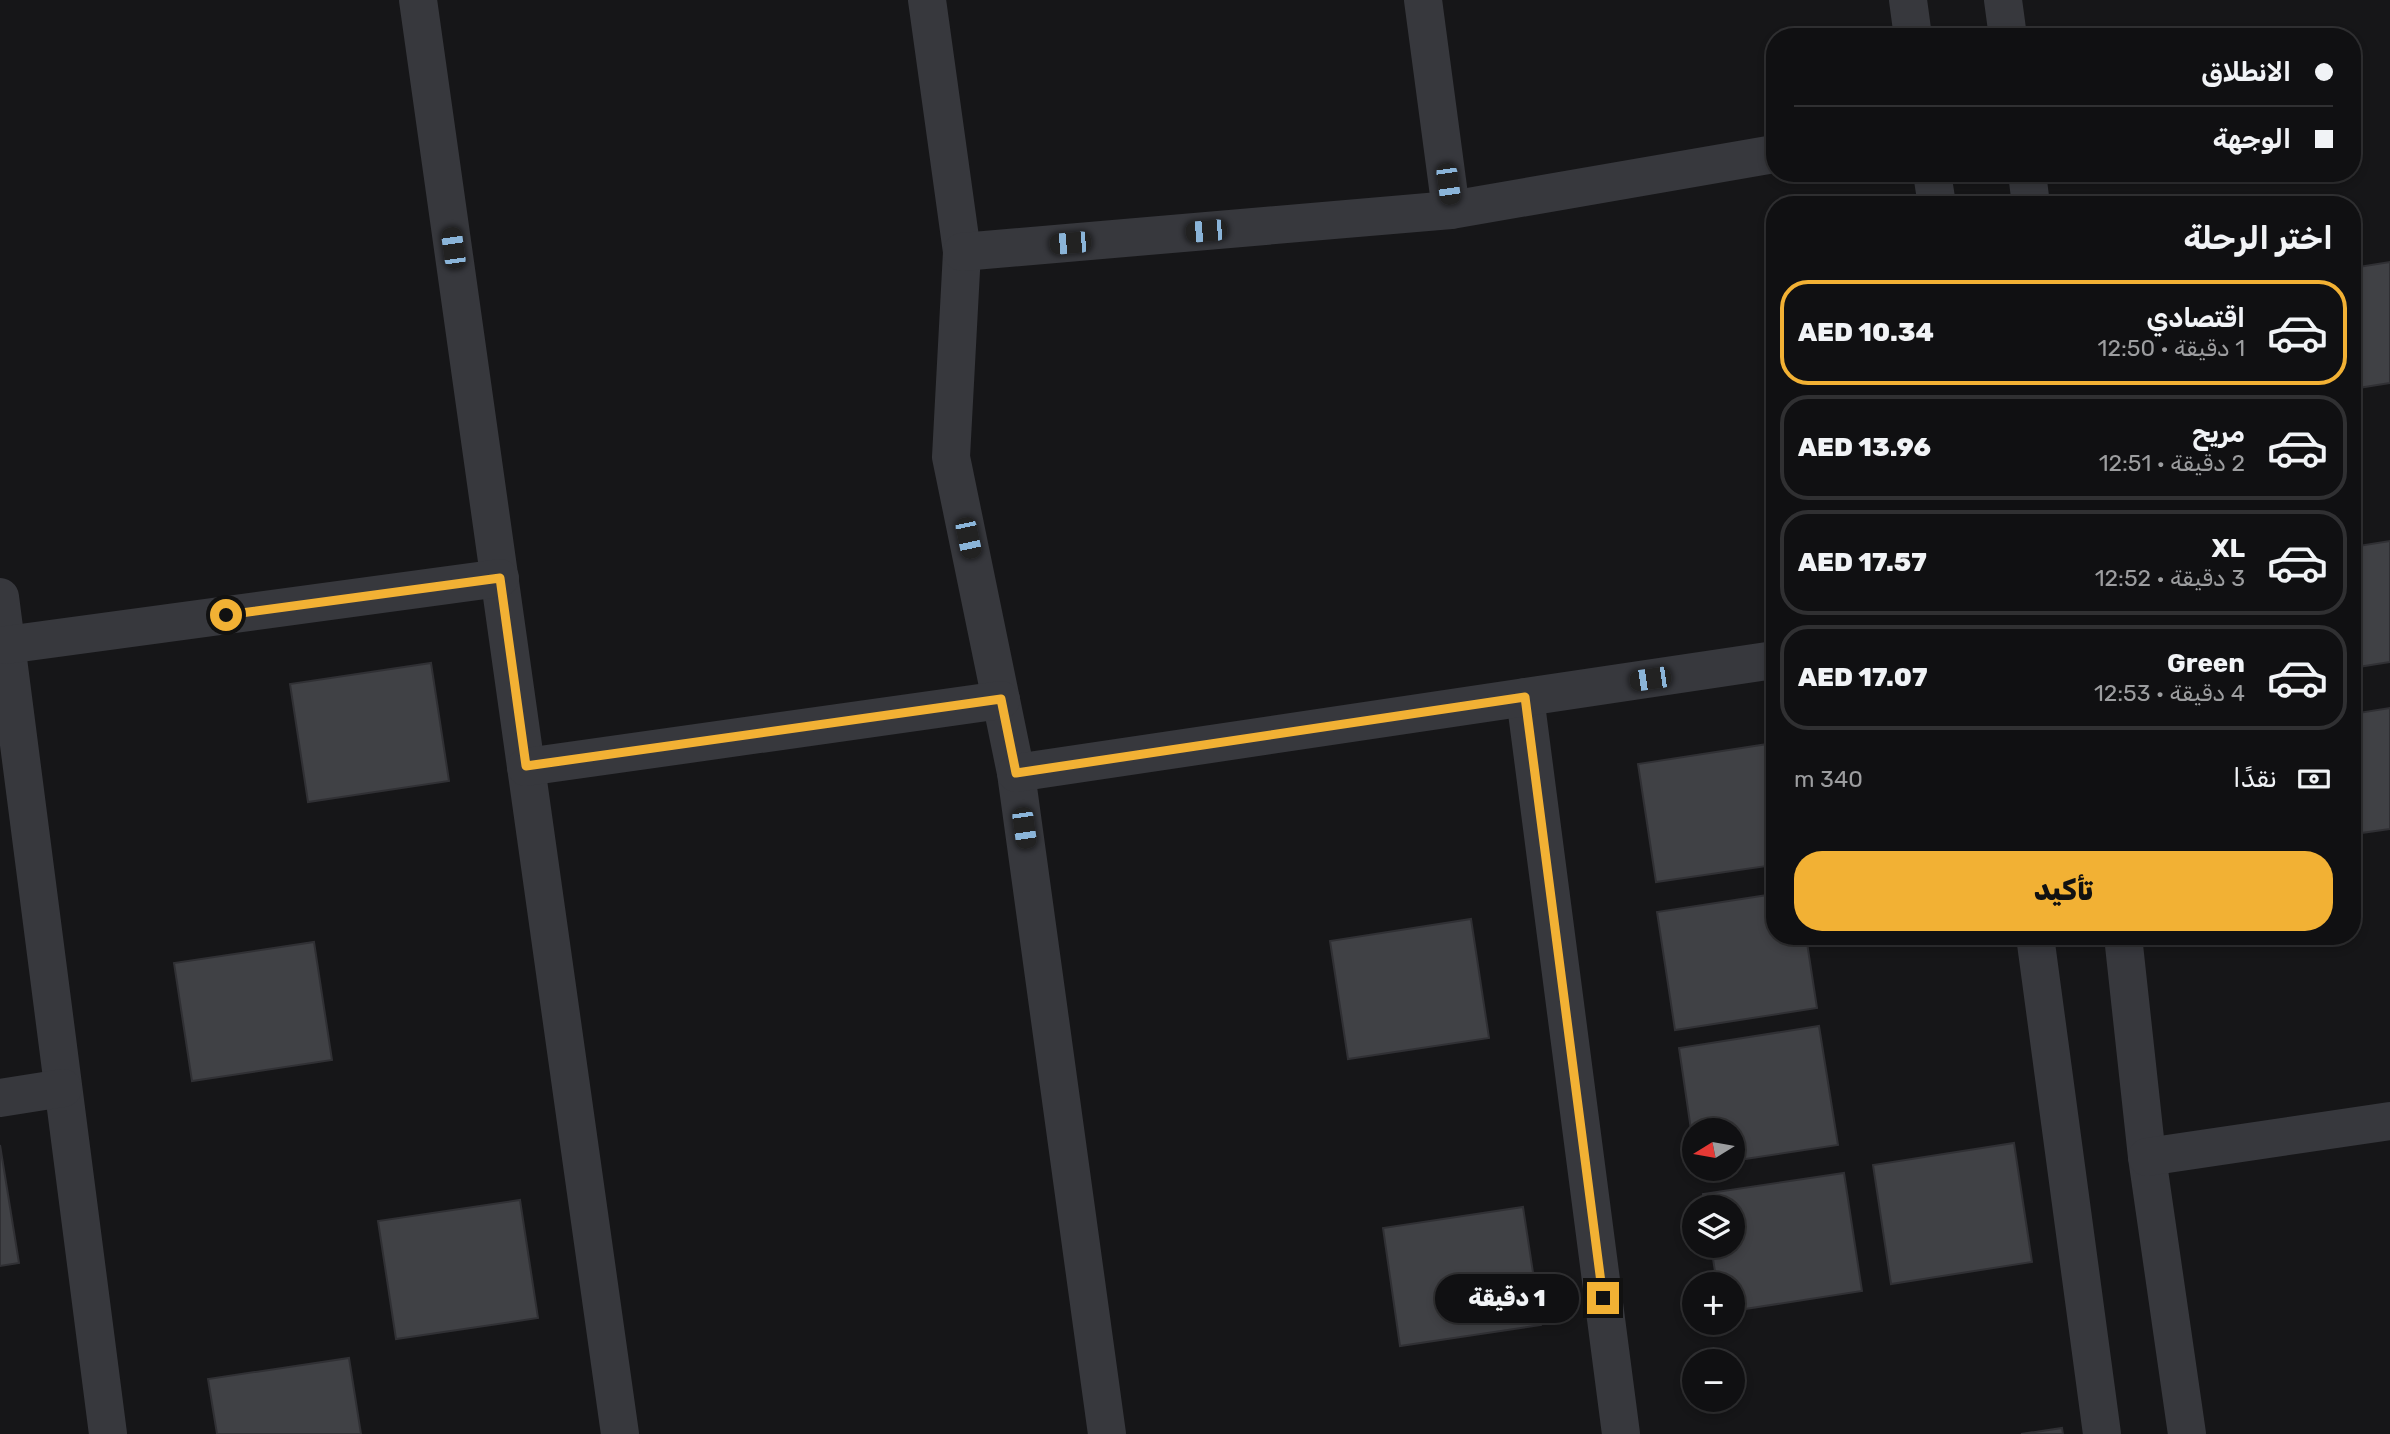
<!DOCTYPE html>
<html lang="ar">
<meta charset="utf-8">
<style>
body{margin:0;font-family:Rubik,"Noto Naskh Arabic",sans-serif;background:#19191b;color:#f1f3f6;direction:rtl;height:100vh;display:flex;flex-direction:column;font-size:26px;white-space:nowrap}
*{box-sizing:border-box;margin:0}
p{font-size:23px;color:#9c9d9f}
.icon{flex:none;width:38px;height:38px;fill:none;stroke:currentColor;stroke-width:2;stroke-linecap:round;stroke-linejoin:round}
.map{position:relative;flex:1;overflow:hidden;direction:ltr}
.drawer{position:absolute;left:1766px;top:196px;width:595px;height:749px;display:flex;flex-direction:column;background:#101012;border-radius:28px;box-shadow:0 4px 10px #0003,0 0 0 2px #303032;direction:rtl}
.drawer>*{flex:none}
.guide{position:absolute;left:1766px;top:28px;width:595px;height:154px;border-radius:28px;box-shadow:0 4px 10px #0003,0 0 0 2px #303032;direction:rtl;display:grid;align-content:center;height:154px;padding:0 28px;background:#101012}
.needle{width:46px;rotate:259deg}
.buttons{position:absolute;left:1682px;top:1118px;display:grid;gap:14px}
.buttons a{display:grid;place-items:center;width:63px;height:63px;border-radius:50%;background:#101012;box-shadow:0 4px 10px #0003,0 0 0 2px #303032;font-size:35px}
.end{position:absolute;width:32px;height:32px;margin:-16px;border:9px solid #f2b134;background:#111;box-shadow:0 0 0 4px #111}
.from{border-radius:50%}
.bubble{position:absolute;height:49px;border-radius:24px;background:#101012;box-shadow:0 4px 10px #0003,0 0 0 2px #303032;font-size:23px;font-weight:800;line-height:49px;text-align:center;direction:rtl}
.car{position:absolute;width:21px;height:42px;margin:-21px -10px;border-radius:9px;box-shadow:0 0 5px 2px #0007;background:linear-gradient(#222 24%,#8ab4d8 0 40%,#222 0 76%,#8ab4d8 0 86%,#222 0)}
.guide b{display:flex;align-items:center;gap:24px;height:66px;font-size:26px}
.guide b+b{border-top:2px solid #303032}
.guide i{width:18px;height:18px;background:#f1f3f6}
ul{padding:0;list-style:none}
li{display:flex;align-items:center;gap:21px;height:105px;margin:0 14px 10px;padding:0 14px;border:4px solid #303032;border-radius:28px}
li div{flex:1}
li b{display:block;font-size:26px}
li em{font-style:normal;font-weight:800}
li.active{border-color:#f2b134}
li>.icon{width:63px;height:63px;stroke-width:1.5}
h2{padding:0 28px;font-size:32px;line-height:84px}
.pay{display:flex;align-items:center;gap:18px;height:77px;padding:0 28px;font-size:26px}
.pay p{margin-inline-start:auto}
.action{display:flex;gap:14px;margin-top:auto;padding:14px 28px}
.action a{flex:1;height:80px;border-radius:28px;background:#f2b134;color:#111;font-size:28px;font-weight:800;line-height:80px;text-align:center}
.map>svg:first-child{display:block}
.building{fill:#404145;stroke:#303034;stroke-width:2}
.lines{fill:none;stroke-linecap:round;stroke-linejoin:round}
.minor{stroke:#37383d;stroke-width:38}
.route{stroke:#f2b134;stroke-width:9}
</style>
<div class="map">
<svg width="2390" height="1434" viewBox="0 0 2390 1434">
<rect width="100%" height="100%" fill="#161618"/>
<g class="building">
<polygon points="2390,262 2390,383 2352,389 2352,268"/>
<polygon points="2390,541 2390,662 2352,668 2352,547"/>
<polygon points="431,663 449,781 308,802 290,684"/>
<polygon points="2390,708 2390,829 2361,833 2352,775 2352,714"/>
<polygon points="1774,743 1774,865 1656,882 1638,764"/>
<polygon points="1774,894 1774,936 1806,936 1817,1008 1675,1030 1657,912"/>
<polygon points="1471,919 1489,1038 1348,1059 1330,941"/>
<polygon points="314,942 332,1060 192,1081 174,963"/>
<polygon points="1819,1026 1838,1145 1732,1161 1732,1130 1694,1130 1694,1150 1679,1048"/>
<polygon points="2014,1143 2032,1262 1891,1284 1873,1165"/>
<polygon points="0,1145 19,1263 0,1266"/>
<polygon points="1844,1173 1862,1291 1732,1311 1732,1284 1717,1284 1711,1246 1732,1246 1732,1208 1705,1208 1703,1194"/>
<polygon points="520,1200 538,1318 396,1339 378,1221"/>
<polygon points="1523,1207 1541,1325 1400,1346 1383,1228"/>
<polygon points="349,1358 361,1434 217,1434 208,1379"/>
<polygon points="2062,1428 2063,1434 2021,1434"/>
</g>
<g class="lines">
<g class="minor">
<polyline points="418,0 620,1434"/>
<polyline points="927,0 962,252 951,457 1016,773 1107,1434"/>
<polyline points="1423,0 1451,210"/>
<polyline points="1908,0 1913,37"/>
<polyline points="2003,0 2008,37"/>
<polyline points="1932,173 1937,205"/>
<polyline points="2027,173 2031,205"/>
<polyline points="962,252 1451,210 1774,154"/>
<polyline points="0,597 108,1434"/>
<polyline points="6,645 500,578"/>
<polyline points="1525,697 1621,1434"/>
<polyline points="526,767 1001,700"/>
<polyline points="1016,773 1774,660"/>
<polyline points="2035,936 2102,1434"/>
<polyline points="2123,936 2147,1157 2187,1434"/>
<polyline points="0,1098 63,1088"/>
<polyline points="2147,1157 2390,1121"/>
</g>
</g>
<g class="lines">
<polyline class="route" points="226,615 500,578 526,766 1001,699 1016,773 1525,697 1603,1298"/>
</g>
</svg>
<div class="buttons">
<a><svg class="needle" viewBox="-14 -14 28 28"><path d="M0-13l5 13h-10z" fill="#e53935"/><path d="M0 13l5-13h-10z" fill="#9c9d9f"/></svg></a>
<a><svg class="icon" aria-label="layers" viewBox="0 0 24 24"><path d="M12 4l9 5-9 5-9-5zM3 14l9 5 9-5"/></svg></a>
<a>+</a>
<a>−</a>
</div>
<i class="end from" style="left:226px;top:615px"></i>
<i class="end" style="left:1603px;top:1298px"></i>
<div class="bubble" style="left:1435px;top:1274px;width:144px">1 دقيقة</div>
<i class="car" style="left:1448px;top:184px;rotate:172deg"></i>
<i class="car" style="left:1206px;top:231px;rotate:265deg"></i>
<i class="car" style="left:1070px;top:243px;rotate:265deg"></i>
<i class="car" style="left:453px;top:248px;rotate:352deg"></i>
<i class="car" style="left:968px;top:538px;rotate:168deg"></i>
<i class="car" style="left:1650px;top:679px;rotate:262deg"></i>
<i class="car" style="left:1024px;top:828px;rotate:172deg"></i>
<div class="guide">
<b><i class="from"></i>الانطلاق</b>
<b><i></i>الوجهة</b>
</div>
<section class="drawer">
<h2>اختر الرحلة</h2>
<ul>
<li class="active"><svg class="icon" aria-label="car" viewBox="0 0 24 24"><path d="M5 17H2v-5l4-1 3-4h7l3 4 3 1v5h-3M9 17h6M6 11h13"/><circle cx="7" cy="17" r="2"/><circle cx="17" cy="17" r="2"/></svg><div><b>اقتصادي</b><p>1 دقيقة · 12:50</p></div><em>AED 10.34</em></li>
<li><svg class="icon" aria-label="car" viewBox="0 0 24 24"><path d="M5 17H2v-5l4-1 3-4h7l3 4 3 1v5h-3M9 17h6M6 11h13"/><circle cx="7" cy="17" r="2"/><circle cx="17" cy="17" r="2"/></svg><div><b>مريح</b><p>2 دقيقة · 12:51</p></div><em>AED 13.96</em></li>
<li><svg class="icon" aria-label="car" viewBox="0 0 24 24"><path d="M5 17H2v-5l4-1 3-4h7l3 4 3 1v5h-3M9 17h6M6 11h13"/><circle cx="7" cy="17" r="2"/><circle cx="17" cy="17" r="2"/></svg><div><b>XL</b><p>3 دقيقة · 12:52</p></div><em>AED 17.57</em></li>
<li><svg class="icon" aria-label="car" viewBox="0 0 24 24"><path d="M5 17H2v-5l4-1 3-4h7l3 4 3 1v5h-3M9 17h6M6 11h13"/><circle cx="7" cy="17" r="2"/><circle cx="17" cy="17" r="2"/></svg><div><b>Green</b><p>4 دقيقة · 12:53</p></div><em>AED 17.07</em></li>
</ul>
<div class="pay"><svg class="icon" aria-label="cash" viewBox="0 0 24 24"><path d="M3 7h18v10H3z"/><circle cx="12" cy="12" r="2"/></svg>نقدًا<p>340 m</p></div>
<div class="action"><a>تأكيد</a></div>
</section>
</div>
